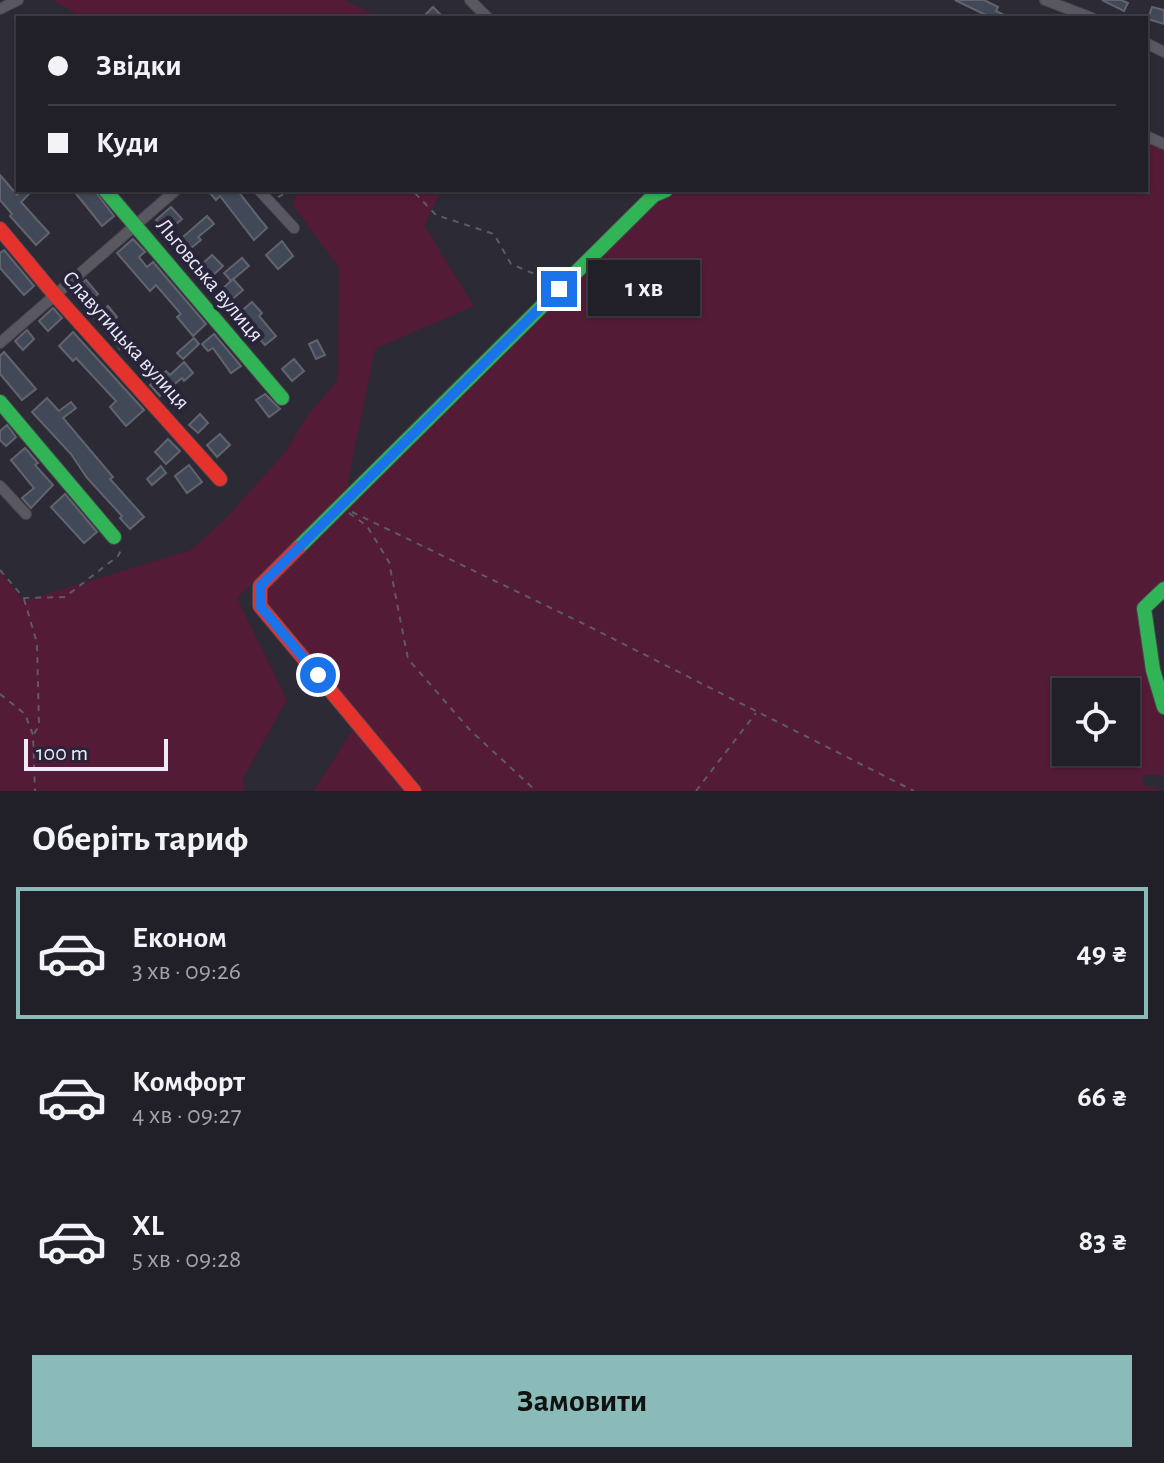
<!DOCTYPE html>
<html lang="uk">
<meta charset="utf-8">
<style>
body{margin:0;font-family:"Alegreya Sans",sans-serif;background:#292830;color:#f1f3f6;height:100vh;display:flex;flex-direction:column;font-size:30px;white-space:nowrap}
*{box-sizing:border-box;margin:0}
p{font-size:26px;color:#a2a3a8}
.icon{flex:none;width:44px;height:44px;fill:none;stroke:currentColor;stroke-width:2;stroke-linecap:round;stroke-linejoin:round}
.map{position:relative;height:791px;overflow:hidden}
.sheet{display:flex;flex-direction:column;background:#212028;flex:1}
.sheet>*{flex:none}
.guide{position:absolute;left:16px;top:16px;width:1132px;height:176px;border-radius:0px;box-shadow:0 2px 6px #0004,0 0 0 2px #3e3e45;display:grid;align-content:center;height:176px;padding:0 32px;background:#212028}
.fabs{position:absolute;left:1052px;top:678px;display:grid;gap:16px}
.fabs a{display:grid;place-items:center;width:88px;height:88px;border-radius:0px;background:#212028;box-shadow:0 2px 6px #0004,0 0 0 2px #3e3e45;font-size:40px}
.scale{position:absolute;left:24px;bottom:20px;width:144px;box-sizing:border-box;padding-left:8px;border:4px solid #edebfa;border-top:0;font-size:22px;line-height:28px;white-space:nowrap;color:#edebfa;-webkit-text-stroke:6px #28253a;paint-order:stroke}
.end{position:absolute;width:36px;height:36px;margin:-18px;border:10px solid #1a73e8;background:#fff;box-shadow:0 0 0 4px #fff}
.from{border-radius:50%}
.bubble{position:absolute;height:56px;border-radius:0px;background:#212028;box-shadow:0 2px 6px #0004,0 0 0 2px #3e3e45;font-size:26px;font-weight:700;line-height:56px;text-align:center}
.guide b{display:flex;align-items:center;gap:28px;height:76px;font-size:30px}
.guide b+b{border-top:2px solid #3e3e45}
.guide i{width:20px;height:20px;background:#f1f3f6}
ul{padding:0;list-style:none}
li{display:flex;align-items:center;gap:24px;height:132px;margin:0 16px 12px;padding:0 16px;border:4px solid transparent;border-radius:0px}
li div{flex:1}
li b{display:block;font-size:30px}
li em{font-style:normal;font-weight:700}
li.selected{border-color:#8bbbb9}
li>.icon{width:72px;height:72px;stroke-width:1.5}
h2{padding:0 32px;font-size:36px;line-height:96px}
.button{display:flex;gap:16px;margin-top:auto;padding:16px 32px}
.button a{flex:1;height:92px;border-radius:0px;background:#8bbbb9;color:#111;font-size:32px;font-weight:700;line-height:92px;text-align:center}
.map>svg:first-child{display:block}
.green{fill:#531b35;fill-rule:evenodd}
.building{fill:#414858;stroke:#61646d;stroke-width:2}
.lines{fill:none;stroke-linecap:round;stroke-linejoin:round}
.street-casing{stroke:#484650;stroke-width:12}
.fast-casing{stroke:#484650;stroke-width:16}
.jam-casing{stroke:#484650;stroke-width:16}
.path{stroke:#5d5c65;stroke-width:2;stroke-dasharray:6 6;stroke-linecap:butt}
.street{stroke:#595860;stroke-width:10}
.fast{stroke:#30b455;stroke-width:14}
.jam{stroke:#e5322d;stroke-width:14}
.route{stroke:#1a73e8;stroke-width:10}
.labels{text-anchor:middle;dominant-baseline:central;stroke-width:8;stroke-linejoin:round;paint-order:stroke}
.street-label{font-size:22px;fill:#edebfa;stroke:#28253a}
</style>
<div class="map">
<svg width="1164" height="791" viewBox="0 0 1164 791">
<rect width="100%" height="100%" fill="#2c2a35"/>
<g class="green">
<polygon points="53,0 344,0 381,18 83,18"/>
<path d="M 1146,141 L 1164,149 L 1164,582 L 1139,609 L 1147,672 L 1164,722 L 1164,775 L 1143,775 L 1142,784 L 1161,791 L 417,791 L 263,606 L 263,589 L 656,199 L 677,190 L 1146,190 ZM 1066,692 L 1126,692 L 1126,752 L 1066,752 Z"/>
<polygon points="297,190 442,190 424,225 474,306 375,349 346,491 237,598 287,700 243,778 245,791 0,791 0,572 24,601 191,550 227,517 286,451 307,416 338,380 339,268 293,205"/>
<polygon points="358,727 412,791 313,791 352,731"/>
</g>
<g class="building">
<polygon points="955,0 984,0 998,7 996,11 1010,18 992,18"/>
<polygon points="1102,0 1121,0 1128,3 1124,11"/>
<polygon points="433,7 444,18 422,18"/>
<polygon points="1152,7 1164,10 1164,24 1148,19"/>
<polygon points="0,175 17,195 22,190 33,190 21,202 49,233 36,245 10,216 12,214 0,200"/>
<polygon points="73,190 94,190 114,216 102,226"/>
<polygon points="207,190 237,190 267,228 254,240 220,196 216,200"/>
<polygon points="171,207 182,219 167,232 156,220"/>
<polygon points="207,216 214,224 198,237 201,240 185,253 176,243"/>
<polygon points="133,239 145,252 139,257 147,267 153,262 206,324 193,336 177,317 181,314 156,285 150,291 117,253"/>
<polygon points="282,241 293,256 278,269 266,255"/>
<polygon points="4,250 34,286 24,295 0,268 0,253"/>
<polygon points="212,255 223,266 210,278 199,267"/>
<polygon points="242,258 249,266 231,281 224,273"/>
<polygon points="233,279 243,290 229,302 219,292"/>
<polygon points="86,280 98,294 85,304 74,291"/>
<polygon points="252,302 262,313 259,316 276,336 265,345 238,314"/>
<polygon points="108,306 117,317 114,320 131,339 120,349 94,318"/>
<polygon points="53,308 62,318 48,331 39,321"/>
<polygon points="27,330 34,339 23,350 15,341"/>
<polygon points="73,332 144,410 126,426 110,407 116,401 76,358 73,361 59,346"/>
<polygon points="214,334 241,366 231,373 213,348 208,351 202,344"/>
<polygon points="194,338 199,344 183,359 177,353"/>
<polygon points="317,340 325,355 316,359 309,344"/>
<polygon points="4,352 36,389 22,400 0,374 0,356"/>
<polygon points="294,359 304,371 292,381 282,369"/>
<polygon points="184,362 193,373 184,381 182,378 160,396 150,385 166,371 170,375"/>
<polygon points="265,394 280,409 269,417 256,400"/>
<polygon points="47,398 59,411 71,402 76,408 63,418 113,477 110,479 144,517 130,529 120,518 122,516 87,478 71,454 32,412"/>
<polygon points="200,414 208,423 198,433 189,425"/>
<polygon points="7,425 16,437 6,446 0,440 0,431"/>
<polygon points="220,434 230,445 217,457 207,445"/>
<polygon points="168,439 180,451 166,464 155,452"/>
<polygon points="25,448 38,463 35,465 53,485 31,508 22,498 34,488 11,460"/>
<polygon points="189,465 202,482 187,493 175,476"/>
<polygon points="161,466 166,473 152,485 147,479"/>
<polygon points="65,494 97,532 84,543 51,507"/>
</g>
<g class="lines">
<defs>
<g id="street">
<polyline points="470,0 488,18"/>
<polyline points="1045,0 1092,18"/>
<polyline points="0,9 18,0"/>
<polyline points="1146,43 1164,52"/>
<polyline points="1146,136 1164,144"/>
<polyline points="259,190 294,228"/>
<polyline points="0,343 176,190"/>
<polyline points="0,486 26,514"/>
</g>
<g id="fast">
<polyline points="105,190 282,398"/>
<polyline points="0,402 114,537"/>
<polyline points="298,548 654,195 666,190"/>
<polyline points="1164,589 1144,608 1153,670 1164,707"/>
</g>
<g id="jam">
<polyline points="0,229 54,294 220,479"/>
<polyline points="298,548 260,586 260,606 414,791"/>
</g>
</defs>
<use href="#street" class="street-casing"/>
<use href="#fast" class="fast-casing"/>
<use href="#jam" class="jam-casing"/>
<g class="path">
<polyline points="404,190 413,191 436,215 494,234 511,264 549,280"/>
<polyline points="278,197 292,190"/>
<polyline points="352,512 582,623 914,791"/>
<polyline points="349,513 367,526 389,562 408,659 470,730 536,791"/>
<polyline points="0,570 24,598 65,597 118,556 122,548"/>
<polyline points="24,599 37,643 39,726 33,735"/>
<polyline points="0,694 25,714 33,735 35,791"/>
<polyline points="696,791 756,713"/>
</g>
<use href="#street" class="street"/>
<use href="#fast" class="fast"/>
<use href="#jam" class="jam"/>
</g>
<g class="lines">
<polyline class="route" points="318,675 260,606 260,586 559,289"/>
</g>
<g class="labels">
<g class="street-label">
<text transform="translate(210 280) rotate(50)">Льговська вулиця</text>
<text transform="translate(126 340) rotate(48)">Славутицька вулиця</text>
</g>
</g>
</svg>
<div class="fabs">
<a><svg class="icon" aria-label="locate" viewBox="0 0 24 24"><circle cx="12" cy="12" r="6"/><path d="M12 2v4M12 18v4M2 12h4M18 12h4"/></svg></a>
</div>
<div class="scale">100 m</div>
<i class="end from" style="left:318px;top:675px"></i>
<i class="end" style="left:559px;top:289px"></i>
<div class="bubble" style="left:588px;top:260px;width:112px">1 хв</div>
<div class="guide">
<b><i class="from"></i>Звідки</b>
<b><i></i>Куди</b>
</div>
</div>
<section class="sheet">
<h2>Оберіть тариф</h2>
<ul>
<li class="selected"><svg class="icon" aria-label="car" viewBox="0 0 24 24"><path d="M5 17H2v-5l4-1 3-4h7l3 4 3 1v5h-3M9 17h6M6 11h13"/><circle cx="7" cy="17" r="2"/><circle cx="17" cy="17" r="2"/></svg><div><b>Економ</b><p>3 хв · 09:26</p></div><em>49 ₴</em></li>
<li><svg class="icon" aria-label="car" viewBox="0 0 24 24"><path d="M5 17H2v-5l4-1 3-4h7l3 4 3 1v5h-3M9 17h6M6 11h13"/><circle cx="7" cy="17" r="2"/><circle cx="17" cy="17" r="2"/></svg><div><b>Комфорт</b><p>4 хв · 09:27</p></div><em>66 ₴</em></li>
<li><svg class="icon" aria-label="car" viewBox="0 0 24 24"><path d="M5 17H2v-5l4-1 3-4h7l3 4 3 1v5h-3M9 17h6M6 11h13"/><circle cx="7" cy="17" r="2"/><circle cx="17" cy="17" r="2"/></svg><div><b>XL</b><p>5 хв · 09:28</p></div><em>83 ₴</em></li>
</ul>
<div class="button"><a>Замовити</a></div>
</section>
